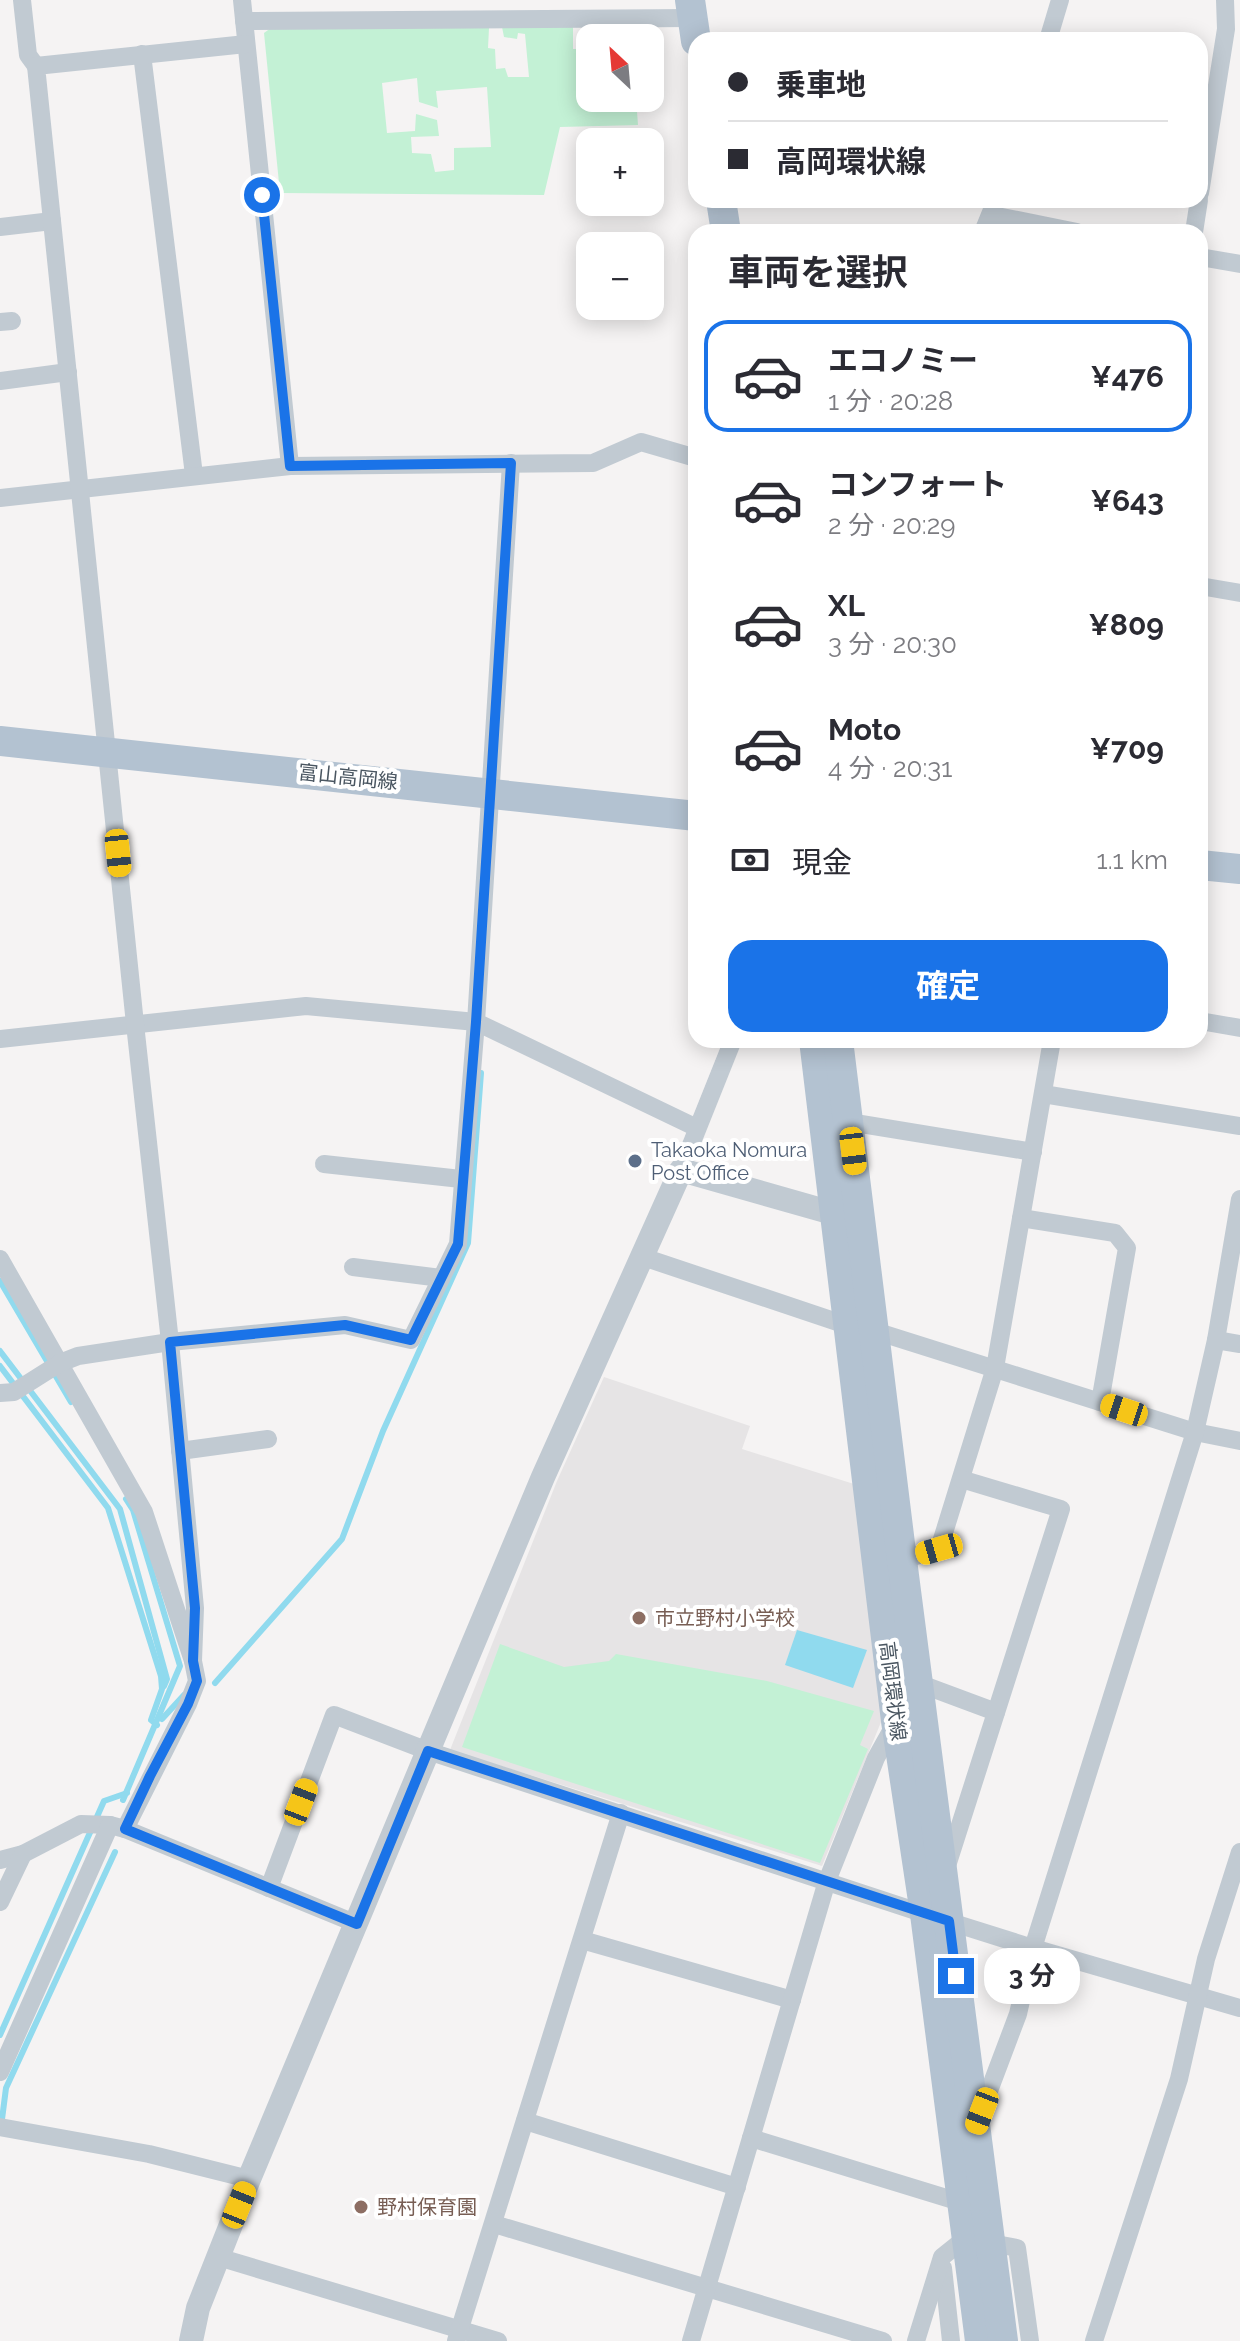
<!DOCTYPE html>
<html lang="ja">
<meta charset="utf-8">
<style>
body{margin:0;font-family:Raleway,"Noto Sans JP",sans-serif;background:#f2f2f3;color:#2b2b33;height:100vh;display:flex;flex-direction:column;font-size:30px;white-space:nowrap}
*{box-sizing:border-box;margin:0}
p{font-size:26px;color:#7c7c81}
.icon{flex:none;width:44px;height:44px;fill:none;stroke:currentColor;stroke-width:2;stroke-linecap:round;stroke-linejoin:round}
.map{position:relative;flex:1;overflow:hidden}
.side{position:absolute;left:688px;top:224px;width:520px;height:824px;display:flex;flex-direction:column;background:#fff;border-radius:24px;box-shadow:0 4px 20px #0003}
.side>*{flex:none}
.guide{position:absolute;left:688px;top:32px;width:520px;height:176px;border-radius:24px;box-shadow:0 4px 20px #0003;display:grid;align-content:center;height:176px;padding:0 40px;background:#fff}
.needle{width:52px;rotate:334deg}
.tools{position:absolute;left:576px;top:24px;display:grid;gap:16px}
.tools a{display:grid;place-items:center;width:88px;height:88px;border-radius:16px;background:#fff;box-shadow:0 4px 20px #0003;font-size:40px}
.end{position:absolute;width:36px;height:36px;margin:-18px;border:10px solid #1a73e8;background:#fff;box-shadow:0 0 0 4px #fff}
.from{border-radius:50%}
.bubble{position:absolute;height:56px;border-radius:24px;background:#fff;box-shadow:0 4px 20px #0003;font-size:26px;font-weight:700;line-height:56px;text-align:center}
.car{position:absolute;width:24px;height:48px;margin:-24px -12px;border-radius:10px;box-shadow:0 0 6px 2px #0007;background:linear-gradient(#f5c518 24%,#345 0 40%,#f5c518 0 76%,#345 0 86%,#f5c518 0)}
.guide b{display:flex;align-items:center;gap:28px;height:76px;font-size:30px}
.guide b+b{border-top:2px solid #e1e1e2}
.guide i{width:20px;height:20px;background:#2b2b33}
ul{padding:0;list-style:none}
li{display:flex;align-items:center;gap:24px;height:112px;margin:0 16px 12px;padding:0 24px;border:4px solid transparent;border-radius:24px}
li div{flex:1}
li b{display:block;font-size:30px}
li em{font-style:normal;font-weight:700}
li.selected{border-color:#1a73e8}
li>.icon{width:72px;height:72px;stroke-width:1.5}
h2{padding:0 40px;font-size:36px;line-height:96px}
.pay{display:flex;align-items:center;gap:20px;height:88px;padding:0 40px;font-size:30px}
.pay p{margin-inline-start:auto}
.action{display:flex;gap:16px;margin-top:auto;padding:16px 40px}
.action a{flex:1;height:92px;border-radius:24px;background:#1a73e8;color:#fff;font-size:32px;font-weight:700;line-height:92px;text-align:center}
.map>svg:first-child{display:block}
.education{fill:#e6e4e5}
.green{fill:#c3f1d5;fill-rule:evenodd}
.water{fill:#90daee}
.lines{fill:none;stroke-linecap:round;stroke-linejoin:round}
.stream{stroke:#90daee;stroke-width:6}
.minor{stroke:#c1cad2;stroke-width:18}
.tertiary{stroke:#c1cad2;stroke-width:24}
.primary{stroke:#b3c2d1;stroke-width:30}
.route{stroke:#1a73e8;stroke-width:10}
.service-dot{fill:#5c6f8a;stroke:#fff;stroke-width:3}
.education-dot{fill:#8d6e63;stroke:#fff;stroke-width:3}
.labels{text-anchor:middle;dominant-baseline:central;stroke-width:8;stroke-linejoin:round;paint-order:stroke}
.street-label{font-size:20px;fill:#4a5661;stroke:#fff}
.service-label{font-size:20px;fill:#4e5e75;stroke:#fff;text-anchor:start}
.education-label{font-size:20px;fill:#785e54;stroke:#fff;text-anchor:start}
</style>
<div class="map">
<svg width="1240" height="2341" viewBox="0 0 1240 2341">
<rect width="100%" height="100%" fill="#f5f3f3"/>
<polygon class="education" points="604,1377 750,1426 742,1449 854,1484 888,1705 822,1866 450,1750 557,1481"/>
<g class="green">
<path d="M 573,24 L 573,49 L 590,49 L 590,98 L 636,98 L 638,125 L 560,127 L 544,195 L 280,193 L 264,33 L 275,25 ZM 502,27 L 504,37 L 517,39 L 518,33 L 525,34 L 529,77 L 508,77 L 505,68 L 496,69 L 495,49 L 488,48 L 489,28 ZM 417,78 L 419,102 L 438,108 L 436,91 L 487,87 L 491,147 L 454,148 L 454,170 L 435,172 L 431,154 L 412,153 L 411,137 L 439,136 L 437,120 L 416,114 L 415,131 L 387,133 L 382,83 Z"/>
<polygon points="500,1644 564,1667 609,1661 616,1654 767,1681 874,1711 860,1745 868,1749 820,1863 462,1747"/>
</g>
<polygon class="water" points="797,1630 867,1650 853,1688 785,1665"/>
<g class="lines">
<g class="stream">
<polyline points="0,1281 71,1402"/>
<polyline points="0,1351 120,1509 167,1679 164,1686"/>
<polyline points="0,1366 108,1508 161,1676 162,1689 151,1720 157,1725"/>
<polyline points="215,1683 342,1539 383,1431 468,1243 481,1073"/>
<polyline points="162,1719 184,1695"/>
<polyline points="123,1800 180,1666 133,1510 126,1499"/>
<polyline points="0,2035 104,1801 127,1793"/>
<polyline points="1,2127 6,2088 115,1852"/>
</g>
<g class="minor">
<polyline points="22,0 28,55 36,66"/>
<polyline points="242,0 290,466"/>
<polyline points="244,21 692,18"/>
<polyline points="1048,40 1060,0"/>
<polyline points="142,54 194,475"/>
<polyline points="1200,193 1226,29 1225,0"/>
<polyline points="992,215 1077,232"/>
<polyline points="0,227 52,221"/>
<polyline points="983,232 996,200"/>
<polyline points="1194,232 1199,200"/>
<polyline points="1200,257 1240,264"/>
<polyline points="0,322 12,321"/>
<polyline points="0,381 68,372"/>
<polyline points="0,498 290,466 593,463 641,442 696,458"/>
<polyline points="1200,586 1240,593"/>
<polyline points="1200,1021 1240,1028"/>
<polyline points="0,1039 306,1006 476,1022 697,1128"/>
<polyline points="1043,1094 1240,1126"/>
<polyline points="849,1122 1033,1152"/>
<polyline points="324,1164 461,1179"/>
<polyline points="681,1170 733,1040"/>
<polyline points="1021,1218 1115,1233 1127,1248 1100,1402"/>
<polyline points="643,1257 849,1326"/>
<polyline points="0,1259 144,1512 193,1661 197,1681 188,1704 125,1829"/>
<polyline points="353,1267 441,1278"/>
<polyline points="875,1331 1195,1432 1240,1441"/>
<polyline points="1216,1340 1240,1199"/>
<polyline points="0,1393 14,1392 60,1363 78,1356 170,1342 345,1325 411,1340 458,1244 476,1022 511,463"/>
<polyline points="180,1451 268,1439"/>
<polyline points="902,1560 939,1549 995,1368 1052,1040"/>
<polyline points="193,1661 195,1608 170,1342 135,1024 36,66 246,44"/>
<polyline points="918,1683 996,1712"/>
<polyline points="0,1860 23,1854 81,1824 110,1825 125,1829 357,1924"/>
<polyline points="946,1869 1061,1509 961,1479"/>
<polyline points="269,1888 334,1715 428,1751 925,1914 1033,1948 1240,2008"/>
<polyline points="0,1902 23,1854"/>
<polyline points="582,1940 792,2000"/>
<polyline points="0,2072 110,1825"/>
<polyline points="978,2120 1018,2014 1033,1948 1195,1432 1216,1340 1240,1344"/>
<polyline points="525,2121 737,2187"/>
<polyline points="0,2127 149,2154 249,2179"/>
<polyline points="751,2138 963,2203"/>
<polyline points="494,2224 883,2341"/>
<polyline points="991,2243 1017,2248 1030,2341"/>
<polyline points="218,2257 498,2341"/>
<polyline points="943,2268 951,2341"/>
<polyline points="456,2341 621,1813"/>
<polyline points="691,2341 827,1881 876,1758 896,1722"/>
<polyline points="916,2341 942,2257 967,2237"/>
<polyline points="1094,2341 1179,2079 1206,1959 1240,1852"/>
</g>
<polyline class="tertiary" points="191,2341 198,2308 249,2179 428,1751 543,1477 681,1170 836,1214 850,1211"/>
<g class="primary">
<polyline points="690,0 696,41"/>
<polyline points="721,200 726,232"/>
<polyline points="0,741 696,816"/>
<polyline points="1200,865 1240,869"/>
<polyline points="814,1040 896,1721 925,1914 980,2341"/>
<polyline points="838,1040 902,1560 1003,2341"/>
</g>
</g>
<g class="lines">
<polyline class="route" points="262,195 290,466 511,463 476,1022 458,1244 411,1340 345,1325 170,1342 195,1608 193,1661 197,1681 188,1704 150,1776 125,1829 357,1924 428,1751 949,1921 956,1976"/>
</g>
<circle class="service-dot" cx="635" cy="1161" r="8"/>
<g class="education-dot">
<circle cx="639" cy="1618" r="8"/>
<circle cx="361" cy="2207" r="8"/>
</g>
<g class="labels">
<g class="street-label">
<text transform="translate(348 777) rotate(6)">富山高岡線</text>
<text transform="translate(893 1691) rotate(83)">高岡環状線</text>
</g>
<g class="service-label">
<text x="651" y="1150">Takaoka Nomura<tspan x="651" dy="23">Post Office</tspan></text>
</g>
<g class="education-label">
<text x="655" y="1618">市立野村小学校</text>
<text x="377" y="2207">野村保育園</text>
</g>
</g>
</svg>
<div class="tools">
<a><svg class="needle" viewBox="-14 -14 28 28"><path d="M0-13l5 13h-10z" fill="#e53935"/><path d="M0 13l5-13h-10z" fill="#7c7c81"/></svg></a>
<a>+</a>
<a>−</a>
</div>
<i class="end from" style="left:262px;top:195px"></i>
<i class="end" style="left:956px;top:1976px"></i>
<div class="bubble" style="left:984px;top:1948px;width:96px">3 分</div>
<i class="car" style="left:118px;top:853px;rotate:174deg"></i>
<i class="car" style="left:853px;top:1151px;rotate:173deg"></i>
<i class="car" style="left:1124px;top:1410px;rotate:288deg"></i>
<i class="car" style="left:939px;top:1549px;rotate:254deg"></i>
<i class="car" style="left:301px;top:1802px;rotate:21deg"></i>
<i class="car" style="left:982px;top:2111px;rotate:201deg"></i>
<i class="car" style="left:239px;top:2205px;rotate:22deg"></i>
<div class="guide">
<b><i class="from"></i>乗車地</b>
<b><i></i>高岡環状線</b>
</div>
<section class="side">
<h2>車両を選択</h2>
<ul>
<li class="selected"><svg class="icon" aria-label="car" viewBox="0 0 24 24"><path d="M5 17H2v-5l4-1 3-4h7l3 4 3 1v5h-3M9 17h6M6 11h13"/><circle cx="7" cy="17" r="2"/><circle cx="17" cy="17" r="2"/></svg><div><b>エコノミー</b><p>1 分 · 20:28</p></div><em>¥476</em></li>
<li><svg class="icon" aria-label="car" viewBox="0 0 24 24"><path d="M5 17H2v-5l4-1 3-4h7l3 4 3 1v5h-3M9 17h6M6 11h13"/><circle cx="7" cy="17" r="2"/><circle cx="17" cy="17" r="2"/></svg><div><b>コンフォート</b><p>2 分 · 20:29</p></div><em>¥643</em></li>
<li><svg class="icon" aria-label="car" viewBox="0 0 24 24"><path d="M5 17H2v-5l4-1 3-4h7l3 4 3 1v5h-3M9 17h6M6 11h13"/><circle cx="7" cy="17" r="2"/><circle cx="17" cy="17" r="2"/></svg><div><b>XL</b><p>3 分 · 20:30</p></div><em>¥809</em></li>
<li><svg class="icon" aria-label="car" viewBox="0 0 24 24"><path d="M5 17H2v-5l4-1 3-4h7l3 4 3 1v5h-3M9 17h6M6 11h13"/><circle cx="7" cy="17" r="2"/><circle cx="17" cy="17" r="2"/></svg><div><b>Moto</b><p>4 分 · 20:31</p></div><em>¥709</em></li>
</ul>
<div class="pay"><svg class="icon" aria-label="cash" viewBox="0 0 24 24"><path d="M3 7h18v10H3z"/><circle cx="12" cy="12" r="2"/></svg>現金<p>1.1 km</p></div>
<div class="action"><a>確定</a></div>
</section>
</div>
